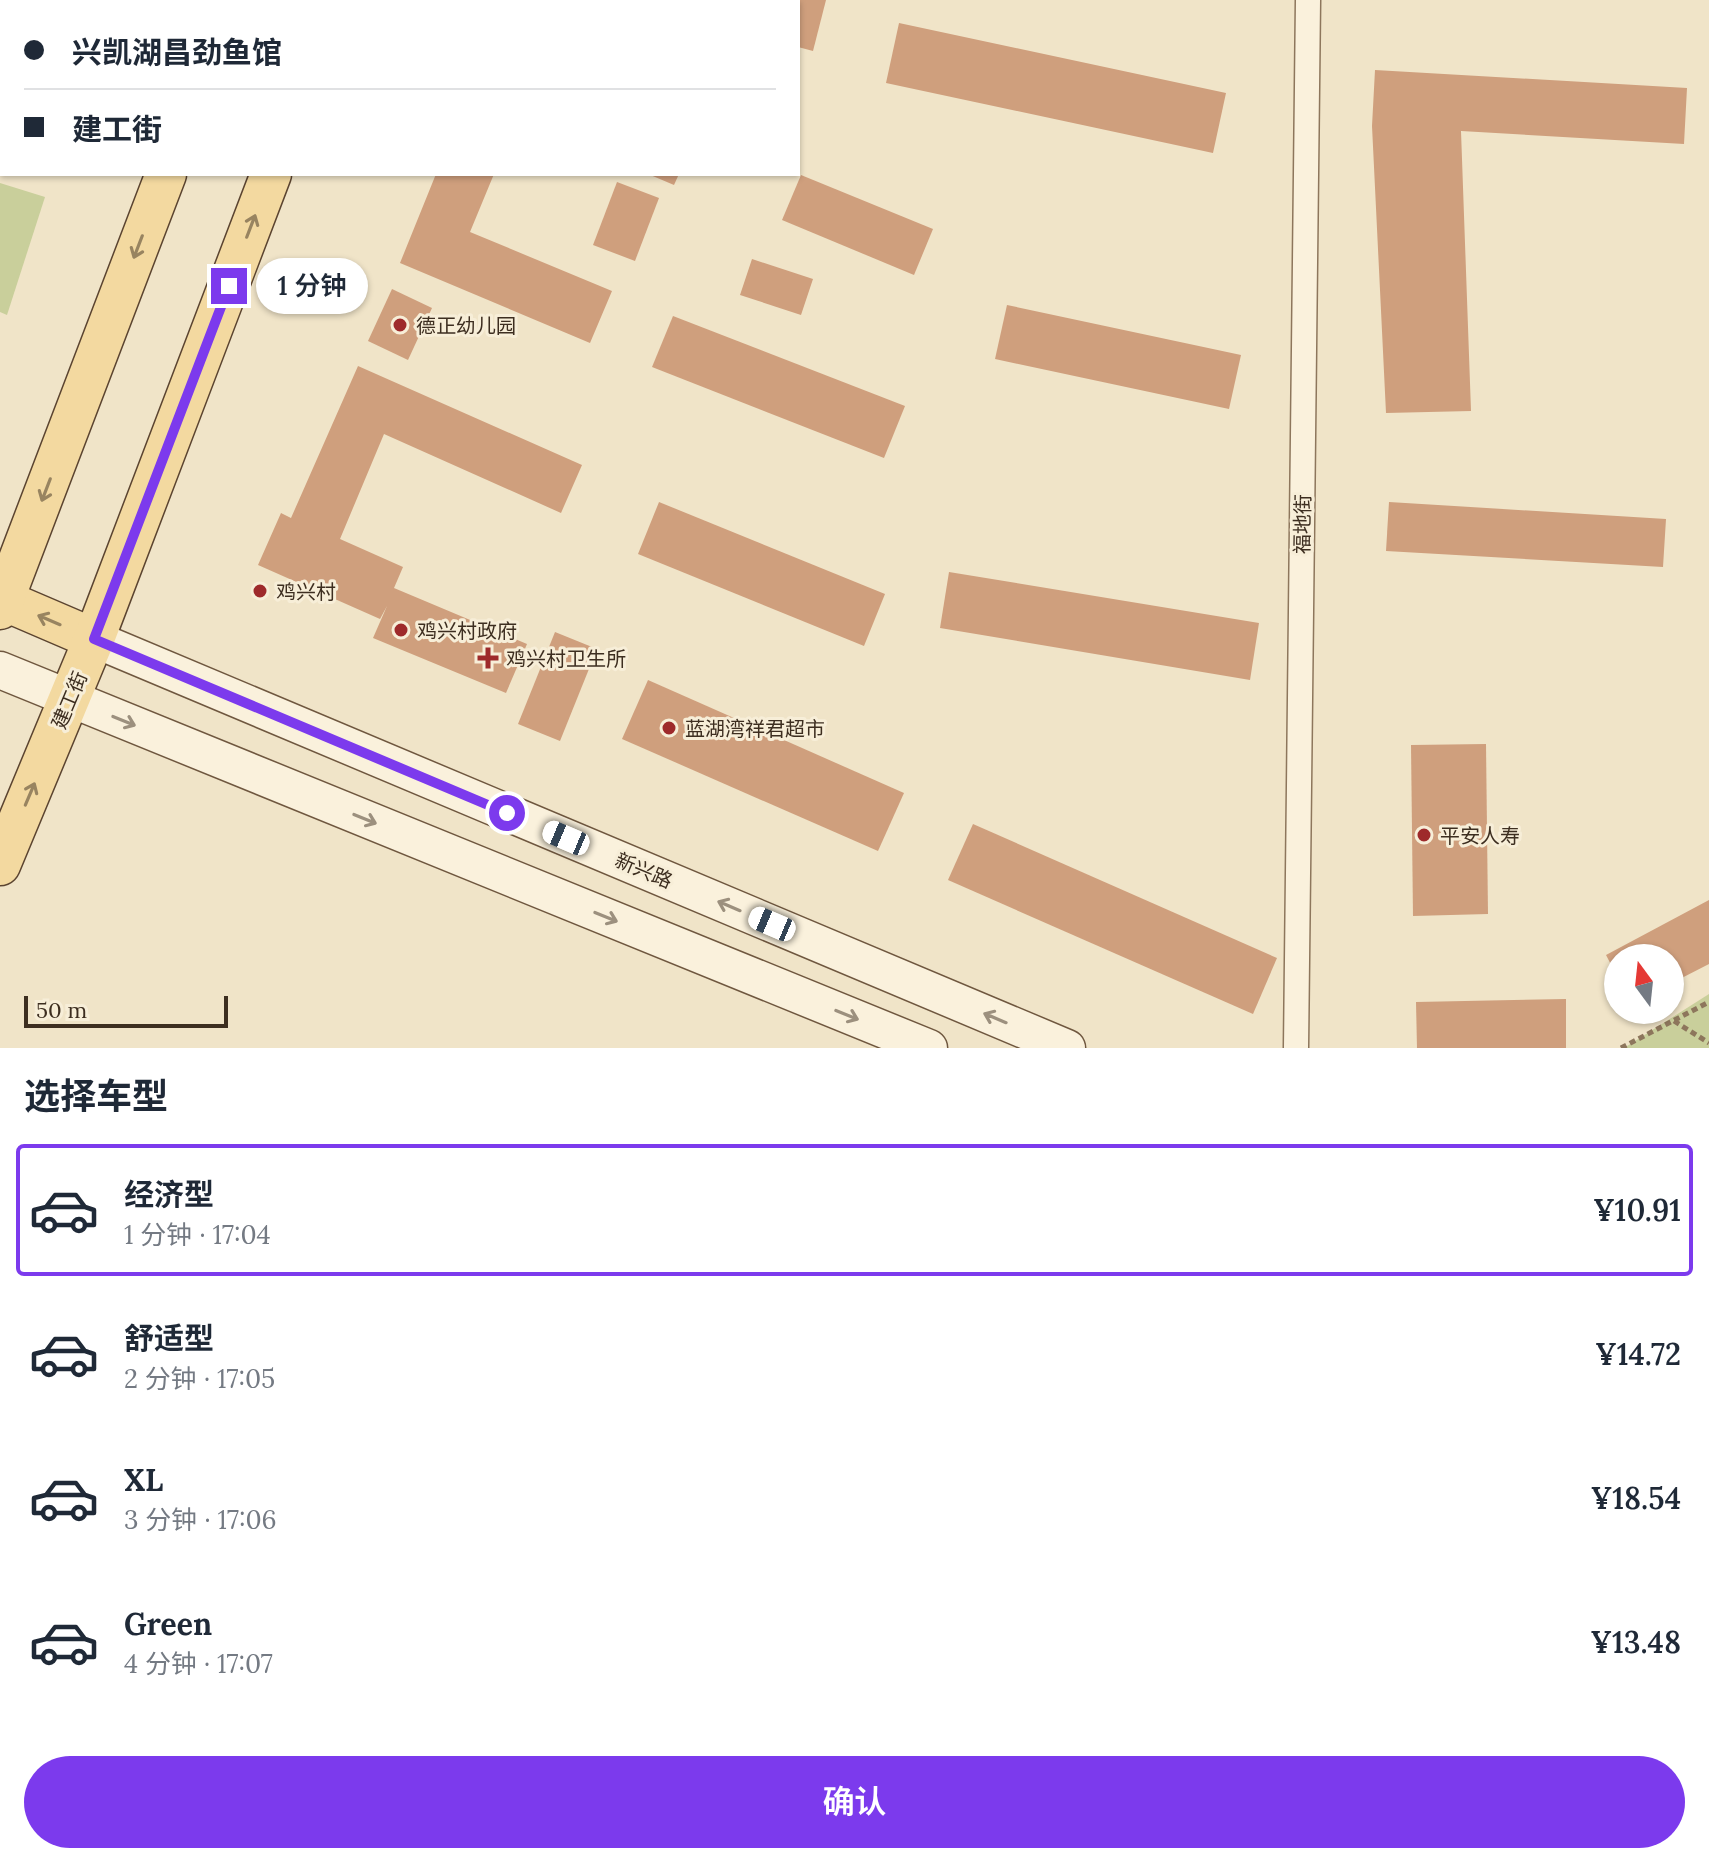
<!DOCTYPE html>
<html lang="zh">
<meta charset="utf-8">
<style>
body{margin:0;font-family:Lora,"Noto Sans SC",serif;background:#f2f2f3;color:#1f2937;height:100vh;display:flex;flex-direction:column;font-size:30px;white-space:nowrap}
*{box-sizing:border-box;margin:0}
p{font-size:26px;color:#747a83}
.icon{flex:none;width:44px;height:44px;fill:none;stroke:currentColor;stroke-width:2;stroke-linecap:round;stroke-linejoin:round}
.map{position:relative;height:1048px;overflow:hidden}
.panel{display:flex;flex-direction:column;background:#fff;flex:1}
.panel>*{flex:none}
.hud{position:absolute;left:0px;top:0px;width:800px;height:176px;box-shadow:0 2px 6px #0004;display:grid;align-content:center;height:176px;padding:0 24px;background:#fff}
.needle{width:52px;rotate:345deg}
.fabs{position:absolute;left:1604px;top:944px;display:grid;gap:16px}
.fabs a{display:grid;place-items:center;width:80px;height:80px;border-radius:50%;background:#fff;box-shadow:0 2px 6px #0004;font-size:40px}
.scale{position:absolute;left:24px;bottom:20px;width:204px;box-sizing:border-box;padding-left:8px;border:4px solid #3d2e20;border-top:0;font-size:22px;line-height:28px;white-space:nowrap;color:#3d2e20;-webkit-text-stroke:6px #f7eed8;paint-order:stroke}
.end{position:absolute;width:36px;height:36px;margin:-18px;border:10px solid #7c3aed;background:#fff;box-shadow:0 0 0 4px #fff}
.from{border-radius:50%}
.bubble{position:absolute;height:56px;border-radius:28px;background:#fff;box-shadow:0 2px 6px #0004;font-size:26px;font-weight:600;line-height:56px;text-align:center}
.car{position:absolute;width:24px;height:48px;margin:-24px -12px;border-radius:10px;box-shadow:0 0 6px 2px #0007;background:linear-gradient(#fff 24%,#345 0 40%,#fff 0 76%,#345 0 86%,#fff 0)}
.hud b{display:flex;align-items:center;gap:28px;height:76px;font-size:30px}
.hud b+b{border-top:2px solid #e0e1e3}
.hud i{width:20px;height:20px;background:#1f2937}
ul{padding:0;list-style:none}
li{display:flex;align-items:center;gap:24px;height:132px;margin:0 16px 12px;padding:0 8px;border:4px solid transparent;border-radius:8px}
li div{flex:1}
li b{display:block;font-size:30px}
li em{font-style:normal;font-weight:600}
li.on{border-color:#7c3aed}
li>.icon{width:72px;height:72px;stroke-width:1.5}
h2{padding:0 24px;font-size:36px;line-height:96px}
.action{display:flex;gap:16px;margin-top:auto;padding:16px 24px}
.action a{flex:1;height:92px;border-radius:48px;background:#7c3aed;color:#fff;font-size:32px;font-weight:600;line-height:92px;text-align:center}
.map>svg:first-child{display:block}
.green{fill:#c9cf9b}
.building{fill:#cf9f7d}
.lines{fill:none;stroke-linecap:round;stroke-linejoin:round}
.minor-casing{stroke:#8d765c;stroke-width:27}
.secondary-casing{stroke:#6f573f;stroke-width:39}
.primary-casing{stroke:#5b4430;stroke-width:43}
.path{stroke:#8d765c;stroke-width:5;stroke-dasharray:6 4;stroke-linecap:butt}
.minor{stroke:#faf1dc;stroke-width:24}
.secondary{stroke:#faf1dc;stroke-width:36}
.primary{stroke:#f3d9a0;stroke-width:40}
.oneway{stroke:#988460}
.oneway2{stroke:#9c907e}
.route{stroke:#7c3aed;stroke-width:10}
.poi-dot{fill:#9e2a2b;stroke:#f7eed8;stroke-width:3}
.labels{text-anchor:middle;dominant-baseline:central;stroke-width:6;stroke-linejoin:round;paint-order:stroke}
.poi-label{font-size:20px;fill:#3d2e20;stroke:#f7eed8;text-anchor:start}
.street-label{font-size:20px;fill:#3d2e20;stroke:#f7eed8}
</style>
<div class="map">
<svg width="1709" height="1048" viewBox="0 0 1709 1048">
<rect width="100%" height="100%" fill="#f0e4c8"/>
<g class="green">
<polygon points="0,183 45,197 7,315 0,312"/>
<polygon points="1709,994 1709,1048 1624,1048"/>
</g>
<g class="building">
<polygon points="798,0 826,0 813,51 798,47"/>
<polygon points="899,23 1226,93 1213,153 886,83"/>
<polygon points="1375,70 1687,88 1684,144 1461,131 1471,411 1386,413 1372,126"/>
<polygon points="436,174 494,174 470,232 612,291 590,343 400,263"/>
<polygon points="648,174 679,174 674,185"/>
<polygon points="801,175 933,229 914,275 782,220"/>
<polygon points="617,182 659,198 635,261 593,245"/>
<polygon points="752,259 813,279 801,315 740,295"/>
<polygon points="392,289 432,308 408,360 368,341"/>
<polygon points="1007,305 1241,355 1229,409 995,359"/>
<polygon points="673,316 905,406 884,458 652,367"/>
<polygon points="358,366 582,465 561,513 384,434 340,539 403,567 394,588 527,644 506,693 373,638 387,606 380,619 258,565 281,513 291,518"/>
<polygon points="659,502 885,594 864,646 638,554"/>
<polygon points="1389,502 1666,519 1663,567 1386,551"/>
<polygon points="949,572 1259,623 1250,680 940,628"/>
<polygon points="555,632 597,649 560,741 518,724"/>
<polygon points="648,680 904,793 878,851 622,739"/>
<polygon points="1486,744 1488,914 1413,916 1411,745"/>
<polygon points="973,824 1277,958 1253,1014 948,880"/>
<polygon points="1709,900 1709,964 1670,984 1670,958 1618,958 1618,978 1606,955"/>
<polygon points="1566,999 1566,1048 1417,1048 1416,1002"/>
</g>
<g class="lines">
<defs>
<polyline id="minor" points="1296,1048 1308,0"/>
<g id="secondary">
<polyline points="94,639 1067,1048"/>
<polyline points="0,670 929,1048"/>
</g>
<g id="primary">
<polyline points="232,2 233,0"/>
<polyline points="337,2 337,0"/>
<polyline points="3,600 94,639"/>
<polyline points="0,609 166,174"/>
<polyline points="0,865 94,639 271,174"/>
</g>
</defs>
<use href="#minor" class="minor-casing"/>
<use href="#secondary" class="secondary-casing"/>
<use href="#primary" class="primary-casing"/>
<g class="path">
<polyline points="1674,1021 1709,1043"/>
<polyline points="1621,1048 1709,1002"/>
</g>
<use href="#minor" class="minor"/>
<use href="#secondary" class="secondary"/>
<use href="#primary" class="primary"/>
</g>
<defs><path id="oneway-shaft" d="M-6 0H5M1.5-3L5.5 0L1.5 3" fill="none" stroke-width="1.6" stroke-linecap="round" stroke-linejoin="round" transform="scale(2)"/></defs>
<g class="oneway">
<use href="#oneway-shaft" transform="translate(251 226) rotate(-69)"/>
<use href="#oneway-shaft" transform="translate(138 247) rotate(111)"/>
<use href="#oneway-shaft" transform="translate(46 490) rotate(111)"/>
<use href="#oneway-shaft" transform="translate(49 620) rotate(-157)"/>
<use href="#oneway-shaft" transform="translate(30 794) rotate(-67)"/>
</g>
<g class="oneway2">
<use href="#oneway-shaft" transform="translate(124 721) rotate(22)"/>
<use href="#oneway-shaft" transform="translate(365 819) rotate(22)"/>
<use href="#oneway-shaft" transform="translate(729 906) rotate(-157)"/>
<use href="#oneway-shaft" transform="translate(606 917) rotate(22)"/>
<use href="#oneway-shaft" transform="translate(847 1015) rotate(22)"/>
<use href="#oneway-shaft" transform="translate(995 1018) rotate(-157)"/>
</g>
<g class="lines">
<polyline class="route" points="229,286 94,639 507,813"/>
</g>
<g class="poi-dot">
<circle cx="400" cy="325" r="8"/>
<circle cx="260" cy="591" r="8"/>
<circle cx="401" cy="630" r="8"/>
<path d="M484 646h8v8h8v8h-8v8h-8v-8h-8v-8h8z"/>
<circle cx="669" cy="728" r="8"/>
<circle cx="1424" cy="835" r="8"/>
</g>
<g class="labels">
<g class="poi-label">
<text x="416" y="325">德正幼儿园</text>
<text x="276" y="591">鸡兴村</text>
<text x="417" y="630">鸡兴村政府</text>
<text x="506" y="658">鸡兴村卫生所</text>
<text x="685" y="728">蓝湖湾祥君超市</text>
<text x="1440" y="835">平安人寿</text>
</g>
<g class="street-label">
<text transform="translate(1302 524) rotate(-89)">福地街</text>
<text transform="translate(69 700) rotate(-67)">建工街</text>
<text transform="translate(644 870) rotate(23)">新兴路</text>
</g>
</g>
</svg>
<div class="fabs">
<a><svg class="needle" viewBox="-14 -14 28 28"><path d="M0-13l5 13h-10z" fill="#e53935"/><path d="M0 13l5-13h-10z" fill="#747a83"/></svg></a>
</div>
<div class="scale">50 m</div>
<i class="end from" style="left:507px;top:813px"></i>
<i class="end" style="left:229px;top:286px"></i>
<div class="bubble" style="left:256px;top:258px;width:112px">1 分钟</div>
<i class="car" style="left:566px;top:838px;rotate:293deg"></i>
<i class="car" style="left:772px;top:924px;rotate:293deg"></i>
<div class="hud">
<b><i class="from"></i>兴凯湖昌劲鱼馆</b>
<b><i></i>建工街</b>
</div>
</div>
<section class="panel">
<h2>选择车型</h2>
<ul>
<li class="on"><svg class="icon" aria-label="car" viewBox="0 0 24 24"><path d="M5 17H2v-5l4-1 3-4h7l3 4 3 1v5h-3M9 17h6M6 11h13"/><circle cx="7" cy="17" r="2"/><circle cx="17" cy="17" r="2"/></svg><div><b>经济型</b><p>1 分钟 · 17:04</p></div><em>¥10.91</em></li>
<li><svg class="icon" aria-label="car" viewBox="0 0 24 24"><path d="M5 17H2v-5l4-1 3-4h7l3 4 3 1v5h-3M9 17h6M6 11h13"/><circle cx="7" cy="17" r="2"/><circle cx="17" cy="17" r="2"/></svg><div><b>舒适型</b><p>2 分钟 · 17:05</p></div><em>¥14.72</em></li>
<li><svg class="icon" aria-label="car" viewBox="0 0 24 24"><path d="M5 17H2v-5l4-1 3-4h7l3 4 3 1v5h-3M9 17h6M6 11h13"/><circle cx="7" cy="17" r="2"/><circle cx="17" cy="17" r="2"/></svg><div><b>XL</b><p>3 分钟 · 17:06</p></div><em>¥18.54</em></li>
<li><svg class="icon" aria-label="car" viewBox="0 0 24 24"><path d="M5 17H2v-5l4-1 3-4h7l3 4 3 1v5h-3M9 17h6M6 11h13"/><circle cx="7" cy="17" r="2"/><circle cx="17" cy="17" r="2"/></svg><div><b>Green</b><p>4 分钟 · 17:07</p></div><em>¥13.48</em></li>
</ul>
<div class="action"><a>确认</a></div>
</section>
